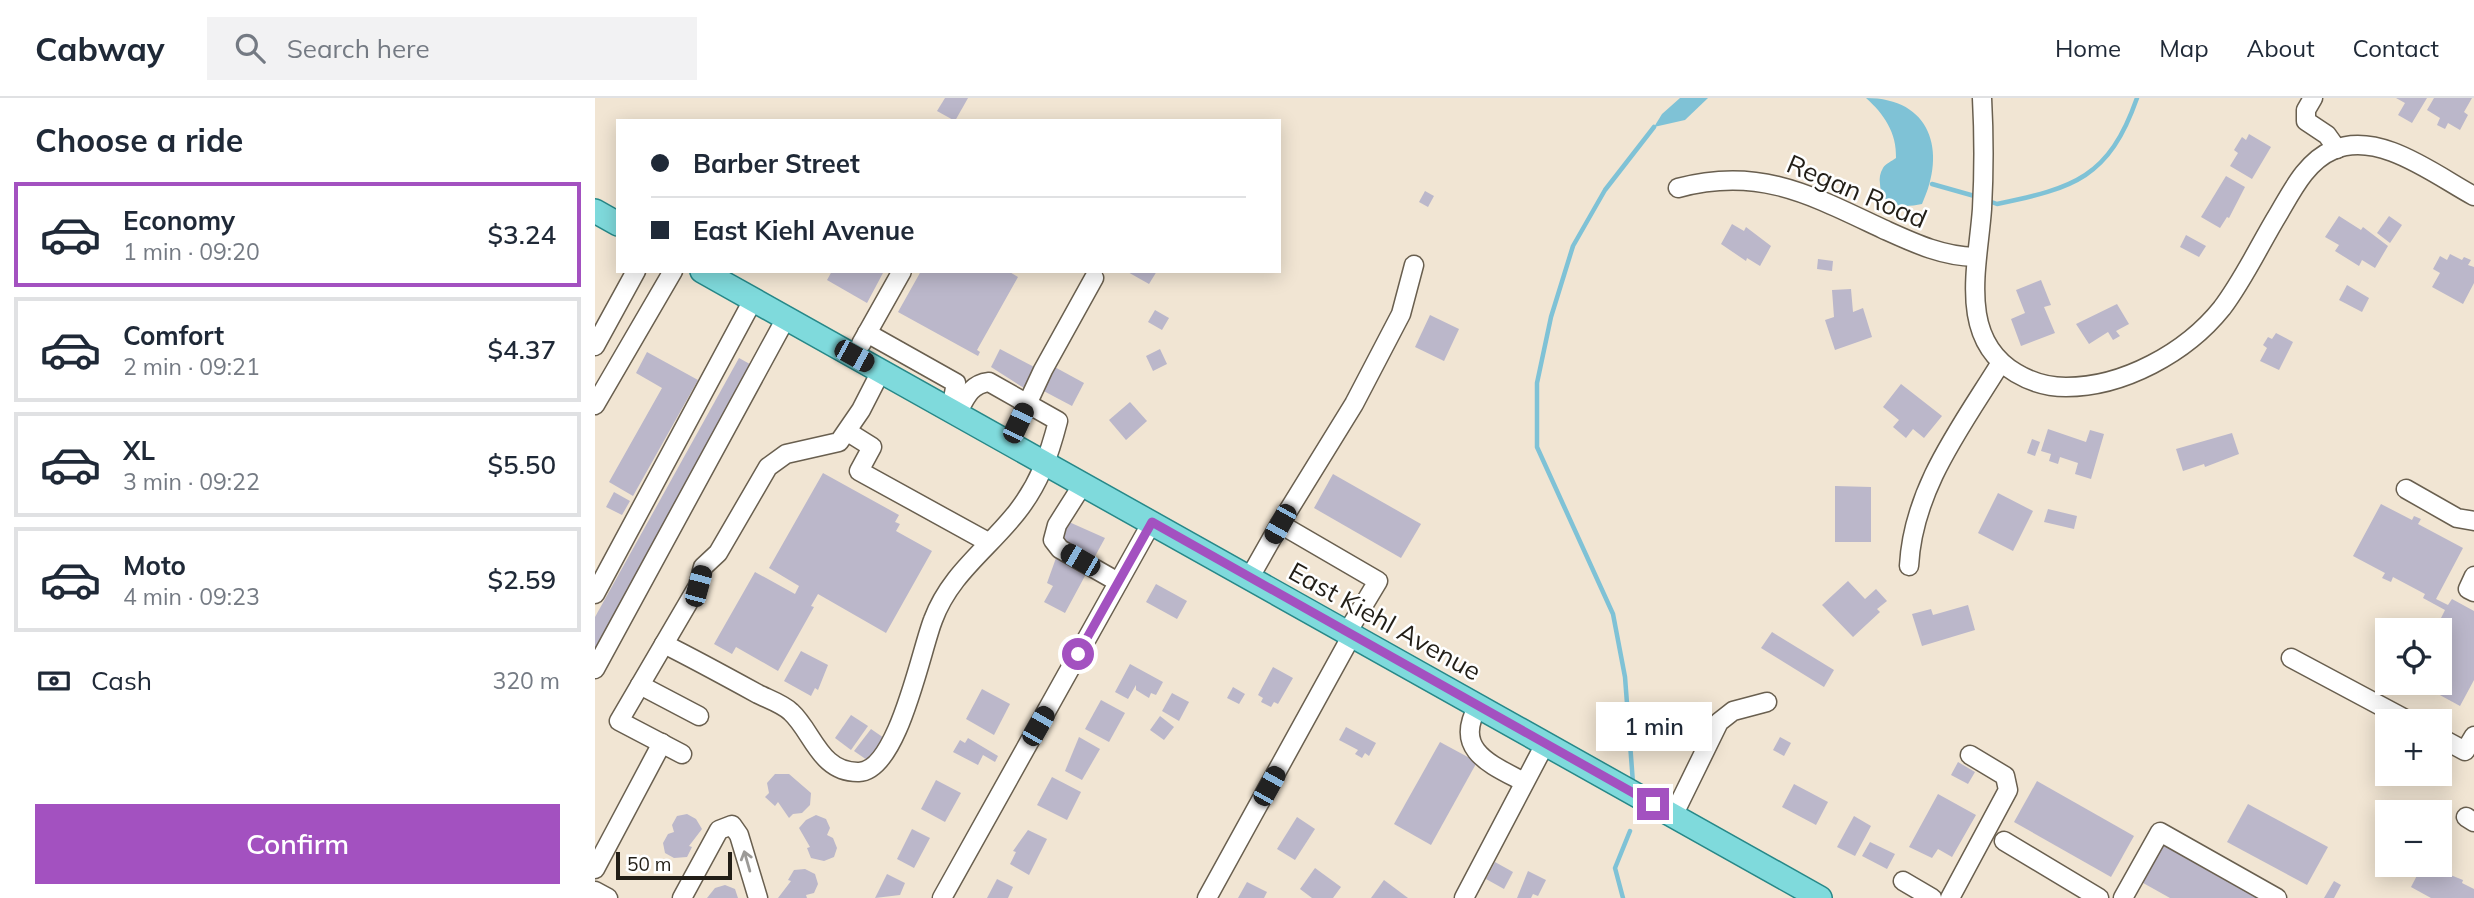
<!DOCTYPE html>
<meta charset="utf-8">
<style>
body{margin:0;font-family:Mulish,sans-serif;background:#f2f2f3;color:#1f2937;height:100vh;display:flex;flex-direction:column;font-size:26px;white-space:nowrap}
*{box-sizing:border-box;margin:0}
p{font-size:23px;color:#747a83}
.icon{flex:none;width:38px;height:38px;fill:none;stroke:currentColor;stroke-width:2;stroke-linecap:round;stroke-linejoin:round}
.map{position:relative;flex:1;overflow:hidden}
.sheet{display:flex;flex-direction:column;background:#fff;width:595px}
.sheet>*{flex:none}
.banner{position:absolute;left:21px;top:21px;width:665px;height:154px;border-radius:0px;box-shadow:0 4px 18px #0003;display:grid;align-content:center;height:154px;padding:0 35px;background:#fff}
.fabs{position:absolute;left:1780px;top:520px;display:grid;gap:14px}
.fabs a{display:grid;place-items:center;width:77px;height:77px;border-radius:0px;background:#fff;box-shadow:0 4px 18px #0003;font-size:35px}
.scale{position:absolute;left:21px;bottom:18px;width:116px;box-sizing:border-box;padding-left:7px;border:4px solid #221e17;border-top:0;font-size:19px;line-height:24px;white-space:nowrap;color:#221e17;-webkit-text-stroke:5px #fff;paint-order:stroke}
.end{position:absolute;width:32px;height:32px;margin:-16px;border:9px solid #a351c0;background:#fff;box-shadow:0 0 0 4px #fff}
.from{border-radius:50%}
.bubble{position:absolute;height:49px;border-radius:0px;background:#fff;box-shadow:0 4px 18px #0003;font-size:23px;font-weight:600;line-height:49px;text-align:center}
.car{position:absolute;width:21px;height:42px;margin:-21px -10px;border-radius:9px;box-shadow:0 0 5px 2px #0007;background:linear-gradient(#222 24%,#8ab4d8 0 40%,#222 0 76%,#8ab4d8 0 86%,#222 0)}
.banner b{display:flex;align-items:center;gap:24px;height:66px;font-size:26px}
.banner b+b{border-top:2px solid #e0e1e3}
.banner i{width:18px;height:18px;background:#1f2937}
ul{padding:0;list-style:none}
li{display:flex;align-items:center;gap:21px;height:105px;margin:0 14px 10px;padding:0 21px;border:4px solid #e0e1e3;border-radius:0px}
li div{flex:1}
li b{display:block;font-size:26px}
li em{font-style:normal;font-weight:600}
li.current{border-color:#a351c0}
li>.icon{width:63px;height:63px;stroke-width:1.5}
h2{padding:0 35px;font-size:32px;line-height:84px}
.pay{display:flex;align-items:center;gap:18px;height:77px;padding:0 35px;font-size:26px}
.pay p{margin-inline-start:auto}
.action{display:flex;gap:14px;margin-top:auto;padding:14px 35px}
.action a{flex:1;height:80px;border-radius:0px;background:#a351c0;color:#fff;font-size:28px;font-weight:600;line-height:80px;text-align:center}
header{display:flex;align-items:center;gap:42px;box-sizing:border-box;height:98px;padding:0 35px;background:#fff;border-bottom:2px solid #e0e1e3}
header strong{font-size:33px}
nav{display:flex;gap:38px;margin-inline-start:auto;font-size:24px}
.search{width:490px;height:63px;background:#f2f2f3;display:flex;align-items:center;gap:18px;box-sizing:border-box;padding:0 24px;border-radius:0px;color:#747a83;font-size:26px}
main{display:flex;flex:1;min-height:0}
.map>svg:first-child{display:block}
.water{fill:#7fc2d6}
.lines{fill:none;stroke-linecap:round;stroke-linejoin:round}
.stream{stroke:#7fc2d6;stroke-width:4.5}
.building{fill:#bbb7ca}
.minor-casing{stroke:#695f4f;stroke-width:21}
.major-casing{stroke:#278888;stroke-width:26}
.minor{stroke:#fff;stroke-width:18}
.major{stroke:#7fdadc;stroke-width:23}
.oneway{stroke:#9c9a97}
.route{stroke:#a351c0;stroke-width:9}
.labels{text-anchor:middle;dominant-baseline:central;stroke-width:5;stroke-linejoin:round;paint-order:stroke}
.street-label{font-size:26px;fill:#221e17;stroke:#fff}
</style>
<header>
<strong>Cabway</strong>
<div class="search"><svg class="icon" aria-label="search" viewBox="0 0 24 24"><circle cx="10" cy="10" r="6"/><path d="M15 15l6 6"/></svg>Search here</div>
<nav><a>Home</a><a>Map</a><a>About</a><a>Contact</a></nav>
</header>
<main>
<section class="sheet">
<h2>Choose a ride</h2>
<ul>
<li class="current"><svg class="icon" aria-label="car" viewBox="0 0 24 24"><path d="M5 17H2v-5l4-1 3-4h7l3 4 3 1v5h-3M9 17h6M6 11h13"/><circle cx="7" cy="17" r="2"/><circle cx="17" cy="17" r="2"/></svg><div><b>Economy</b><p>1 min · 09:20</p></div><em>$3.24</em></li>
<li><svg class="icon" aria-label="car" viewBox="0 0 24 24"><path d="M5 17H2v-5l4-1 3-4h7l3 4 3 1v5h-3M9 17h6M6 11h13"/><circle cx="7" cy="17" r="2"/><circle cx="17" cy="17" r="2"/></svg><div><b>Comfort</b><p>2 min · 09:21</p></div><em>$4.37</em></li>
<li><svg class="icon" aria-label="car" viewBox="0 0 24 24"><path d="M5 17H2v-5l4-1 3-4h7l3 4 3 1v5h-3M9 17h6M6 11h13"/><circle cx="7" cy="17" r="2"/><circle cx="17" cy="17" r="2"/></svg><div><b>XL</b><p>3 min · 09:22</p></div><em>$5.50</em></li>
<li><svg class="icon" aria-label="car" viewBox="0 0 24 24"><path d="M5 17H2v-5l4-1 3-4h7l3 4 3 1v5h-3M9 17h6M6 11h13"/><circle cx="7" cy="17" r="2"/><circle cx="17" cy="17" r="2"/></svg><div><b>Moto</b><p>4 min · 09:23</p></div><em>$2.59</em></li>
</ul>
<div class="pay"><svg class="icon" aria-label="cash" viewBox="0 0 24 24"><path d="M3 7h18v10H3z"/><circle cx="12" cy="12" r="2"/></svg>Cash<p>320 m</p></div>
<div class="action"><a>Confirm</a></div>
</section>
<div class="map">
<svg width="1879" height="800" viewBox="0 0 1879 800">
<rect width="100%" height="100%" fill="#f1e5d3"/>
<g class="water">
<polygon points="1085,0 1113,0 1090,22 1059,29 1067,16"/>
<path d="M 1271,0 C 1336,0 1352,53 1327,106 C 1308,110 1286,110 1285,86 C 1284,80 1285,75 1288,70 C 1291,65 1296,64 1301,60 C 1302,35 1289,16 1271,0 Z"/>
</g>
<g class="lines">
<g class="stream">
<polyline points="1337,86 1383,99"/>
<path d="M 1391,102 L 1402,106 C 1479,90 1514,80 1542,0"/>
<polyline points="1038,685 1030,579 1018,516 942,349 942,285 956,219 978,148 1010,92 1059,29"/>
<polyline points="1028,800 1020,770 1035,733"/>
</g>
</g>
<g class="building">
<polygon points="350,0 373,0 360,23 342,13"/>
<polygon points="1801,0 1832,0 1817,25 1803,17 1810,5"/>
<polygon points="1839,0 1877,0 1869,14 1873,17 1865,32 1853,25 1850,31 1842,27 1845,20 1832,12"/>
<polygon points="1654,36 1676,49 1657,81 1635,68 1643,55 1639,52 1647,39 1651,42"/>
<polygon points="1631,78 1650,89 1634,120 1632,119 1625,130 1606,119"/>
<polygon points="830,93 839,98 833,109 824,104"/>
<polygon points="1744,118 1766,132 1768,129 1793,148 1780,170 1767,162 1764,168 1740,153 1744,147 1730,139"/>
<polygon points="1794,118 1807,127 1795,145 1782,135"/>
<polygon points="1137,126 1149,133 1151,129 1176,148 1165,168 1152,160 1151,163 1126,146"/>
<polygon points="1591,137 1611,148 1604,159 1585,149"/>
<polygon points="1855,156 1867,162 1869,159 1876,162 1873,167 1879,169 1879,185 1868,206 1837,189 1845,175 1838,171 1845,158 1852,162"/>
<polygon points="1223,161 1238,163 1237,173 1222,171"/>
<polygon points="237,173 289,173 272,205 232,182"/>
<polygon points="326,173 413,173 423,179 382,252 385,254 383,258 303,214"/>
<polygon points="531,173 562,173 554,186"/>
<polygon points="1446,182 1456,207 1449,209 1460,235 1426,248 1416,221 1430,215 1421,192"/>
<polygon points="1752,187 1774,200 1767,214 1744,202"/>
<polygon points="1256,191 1258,214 1268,210 1277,239 1240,252 1230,222 1239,219 1237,192"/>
<polygon points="1522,206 1534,226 1521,233 1525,238 1518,242 1513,234 1494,246 1481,226"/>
<polygon points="560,212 574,220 567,232 553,224"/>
<polygon points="835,217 864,231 849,263 820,249"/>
<polygon points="1681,235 1698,244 1684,272 1665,263 1672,250 1668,247 1673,239 1677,241"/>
<polygon points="405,251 443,271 432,292 396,269"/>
<polygon points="565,251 572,266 558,273 551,258"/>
<polygon points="52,254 103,282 38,398 14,384 67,290 41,275"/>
<polygon points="144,260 162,270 0,561 0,519"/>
<polygon points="456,267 489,285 477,308 443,290"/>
<polygon points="1306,286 1347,318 1329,340 1318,331 1311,340 1298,329 1304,322 1288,309"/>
<polygon points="535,304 552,323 531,342 514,322"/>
<polygon points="1453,331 1491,344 1495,332 1509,336 1496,381 1480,376 1483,365 1465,359 1463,366 1454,363 1456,356 1446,353"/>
<polygon points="1637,335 1644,356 1610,369 1609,366 1588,373 1581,351"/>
<polygon points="1437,341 1445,344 1440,358 1432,355"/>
<polygon points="228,375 304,417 300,424 305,426 301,433 337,453 291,535 223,496 216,508 219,509 183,573 141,549 137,556 119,546 160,474 200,496 204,488 174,470"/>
<polygon points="738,376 826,426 806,460 719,410"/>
<polygon points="1240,388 1276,389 1276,444 1240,444"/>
<polygon points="19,394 35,403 27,417 11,409"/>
<polygon points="1403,395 1438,413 1418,453 1383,435"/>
<polygon points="1786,406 1817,422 1819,418 1826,421 1823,426 1868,450 1841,501 1853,507 1857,501 1879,513 1879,582 1865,608 1821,584 1844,584 1844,532 1831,532 1836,523 1843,526 1850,512 1828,500 1830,496 1798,479 1796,484 1787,480 1790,475 1758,458"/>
<polygon points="1453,411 1482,418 1479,431 1449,424"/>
<polygon points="474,424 510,440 498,462 464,444"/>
<polygon points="461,460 491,476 470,515 449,504 458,488 452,485"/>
<polygon points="1253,483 1270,501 1281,491 1292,503 1282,511 1285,514 1258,539 1227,507"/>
<polygon points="561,486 592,503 582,521 551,504"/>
<polygon points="1373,507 1380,532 1327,548 1317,516 1336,511 1338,517"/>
<polygon points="1177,534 1239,572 1229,589 1166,550"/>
<polygon points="206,553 233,567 223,592 220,590 216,598 189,583"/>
<polygon points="535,566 568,584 561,597 556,595 554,600 541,592 541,587 533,601 520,594"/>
<polygon points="678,569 698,580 683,606 679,604 676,609 666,604 668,600 663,597"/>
<polygon points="638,589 650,596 644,606 632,600"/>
<polygon points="387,591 415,606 399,637 371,621"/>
<polygon points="577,595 594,604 584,623 567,613"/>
<polygon points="506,602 530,615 514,644 490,631"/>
<polygon points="256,617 273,628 256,652 240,640"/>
<polygon points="565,618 579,629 569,642 555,632"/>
<polygon points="751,629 781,645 774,658 770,655 767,660 760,656 763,652 744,642"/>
<polygon points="276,631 289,640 272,662 259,653"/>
<polygon points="484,639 505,651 487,682 470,673"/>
<polygon points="1185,639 1196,645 1189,658 1178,652"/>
<polygon points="373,640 403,658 400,664 388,657 383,667 358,654 365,642 370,645"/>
<polygon points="845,644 882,664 836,747 799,726"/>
<polygon points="1363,664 1380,674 1373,686 1356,677"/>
<polygon points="180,676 194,676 216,695 215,707 207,715 198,716 194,720 183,704 180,708 170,699 174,695 172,685"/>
<polygon points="457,679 486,694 472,722 442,707"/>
<polygon points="341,682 366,695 350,724 326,711"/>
<polygon points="1442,683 1539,738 1516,779 1419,724"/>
<polygon points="1199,686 1233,704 1221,727 1187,709"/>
<polygon points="1343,696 1381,717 1357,759 1343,751 1337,760 1314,749"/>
<polygon points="1653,706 1733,749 1712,787 1632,744"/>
<polygon points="92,716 101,721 107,731 94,748 97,749 92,759 79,760 70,755 68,745 73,736 79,734 77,727 82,718"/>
<polygon points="221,717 231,721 235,730 232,737 238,740 242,750 239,759 229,763 216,760 212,750 215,749 204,730 211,722"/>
<polygon points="1259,718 1276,728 1260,758 1242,749"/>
<polygon points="702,719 720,731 700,762 682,751"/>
<polygon points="317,731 335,740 319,770 302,761"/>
<polygon points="433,732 452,741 434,777 415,766 421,754 418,753"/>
<polygon points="1275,744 1300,756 1292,771 1267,758"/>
<polygon points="1572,747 1665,800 1575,800 1541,781 1559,750"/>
<polygon points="900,764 918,774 909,791 891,781"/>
<polygon points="1828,766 1868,782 1867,785 1879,791 1879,800 1836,800 1816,789"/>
<polygon points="720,770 746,789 738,800 717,800 705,791"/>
<polygon points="210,771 220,776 223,786 219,795 211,797 212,800 183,800 196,783 193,782 199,772"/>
<polygon points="933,773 951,782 943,798 938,796 936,800 922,800"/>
<polygon points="292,776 310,785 305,797 280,800"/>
<polygon points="402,781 418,789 413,800 392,800"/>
<polygon points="789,782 813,800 776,800"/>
<polygon points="1739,783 1746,787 1739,800 1729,800"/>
<polygon points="652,784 672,794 669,800 643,800"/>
<polygon points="130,787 140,791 143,800 112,800 120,790"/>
</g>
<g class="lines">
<defs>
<g id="minor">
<path d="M 1387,0 C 1389,37 1389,74 1387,111 C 1383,168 1362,240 1421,275 C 1436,284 1453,289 1471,289 C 1528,289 1591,255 1627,210 C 1649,181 1665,146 1684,115 C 1698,91 1712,63 1738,52 C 1784,32 1840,77 1879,98"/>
<polyline points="1718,0 1711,12 1711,23 1732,37 1742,51"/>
<path d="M 1083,90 C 1164,68 1216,97 1288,131 C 1319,145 1346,158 1380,159"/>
<polyline points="272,235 361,285 356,311"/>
<polyline points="266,246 307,173"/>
<polyline points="0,248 41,173"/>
<polyline points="0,307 78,173"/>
<polyline points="253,334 277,349 264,373 393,444"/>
<polyline points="414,345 448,272 499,180"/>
<polyline points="488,386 462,427 458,442 465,451 523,484"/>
<polyline points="1811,391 1862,420 1879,423"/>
<polyline points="685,426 759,306 806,216 819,167"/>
<path d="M 1314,468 C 1318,391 1366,329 1405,266"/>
<polyline points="1879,478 1873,491 1879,494"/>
<polyline points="655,479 685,426 783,483 753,533"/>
<polyline points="0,496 158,202"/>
<path d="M 69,546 C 101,562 132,579 163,596 C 173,601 188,606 196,614 C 218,634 225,675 264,674 C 303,673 326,552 338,522 C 355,476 392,452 422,414 C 444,386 454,358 463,323 L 394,284 C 375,286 370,301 362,316"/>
<polyline points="1696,560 1814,623"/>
<polyline points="0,571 191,220"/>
<polyline points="45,587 104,618"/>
<path d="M 883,608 C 858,652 895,666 929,684"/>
<polyline points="1844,639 1870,653 1879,638"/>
<polyline points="87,656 24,623 103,488 108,469 123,455 173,369 191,356 244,344 266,312 286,273"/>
<polyline points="1078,718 1124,624 1138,613 1172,604"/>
<polyline points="1871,719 1879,724"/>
<polyline points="1409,743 1504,800"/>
<polyline points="0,771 67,645"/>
<polyline points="1308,783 1337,800"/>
<polyline points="0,793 13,800"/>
<polyline points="87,800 124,732 137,727 144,737 163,800"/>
<polyline points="347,800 557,424"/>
<polyline points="612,800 757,537"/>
<polyline points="869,800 950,646"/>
<polyline points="1355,800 1413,692 1410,678 1375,657"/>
<polyline points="1528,800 1565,734 1682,800"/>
</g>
<g id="major">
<polyline points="0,113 23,126"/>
<polyline points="107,173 1225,800"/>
</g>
</defs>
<use href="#minor" class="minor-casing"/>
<use href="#major" class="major-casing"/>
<use href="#minor" class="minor"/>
<use href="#major" class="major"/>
</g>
<defs><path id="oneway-shaft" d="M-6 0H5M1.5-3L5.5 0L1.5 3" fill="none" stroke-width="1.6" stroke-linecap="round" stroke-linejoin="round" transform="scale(1.75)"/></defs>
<use class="oneway" href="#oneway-shaft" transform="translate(152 763) rotate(-106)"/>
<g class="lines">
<polyline class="route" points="483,556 557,424 1058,706"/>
</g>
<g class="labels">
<g class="street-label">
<text transform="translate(1262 93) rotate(23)">Regan Road</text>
<text transform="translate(790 523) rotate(29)">East Kiehl Avenue</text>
</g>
</g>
</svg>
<div class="fabs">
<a><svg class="icon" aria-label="locate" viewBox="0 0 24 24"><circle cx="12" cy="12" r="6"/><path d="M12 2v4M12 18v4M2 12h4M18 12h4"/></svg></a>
<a>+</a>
<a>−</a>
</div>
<div class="scale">50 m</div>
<i class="end from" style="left:483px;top:556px"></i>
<i class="end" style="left:1058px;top:706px"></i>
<div class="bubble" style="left:1001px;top:604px;width:116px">1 min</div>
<i class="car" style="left:259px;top:258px;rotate:119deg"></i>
<i class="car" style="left:423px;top:325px;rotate:25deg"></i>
<i class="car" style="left:685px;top:426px;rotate:209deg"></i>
<i class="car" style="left:485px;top:462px;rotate:300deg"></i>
<i class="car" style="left:103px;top:488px;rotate:15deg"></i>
<i class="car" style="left:443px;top:628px;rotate:30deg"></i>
<i class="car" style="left:674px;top:688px;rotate:29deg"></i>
<div class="banner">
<b><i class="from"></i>Barber Street</b>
<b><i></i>East Kiehl Avenue</b>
</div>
</div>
</main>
